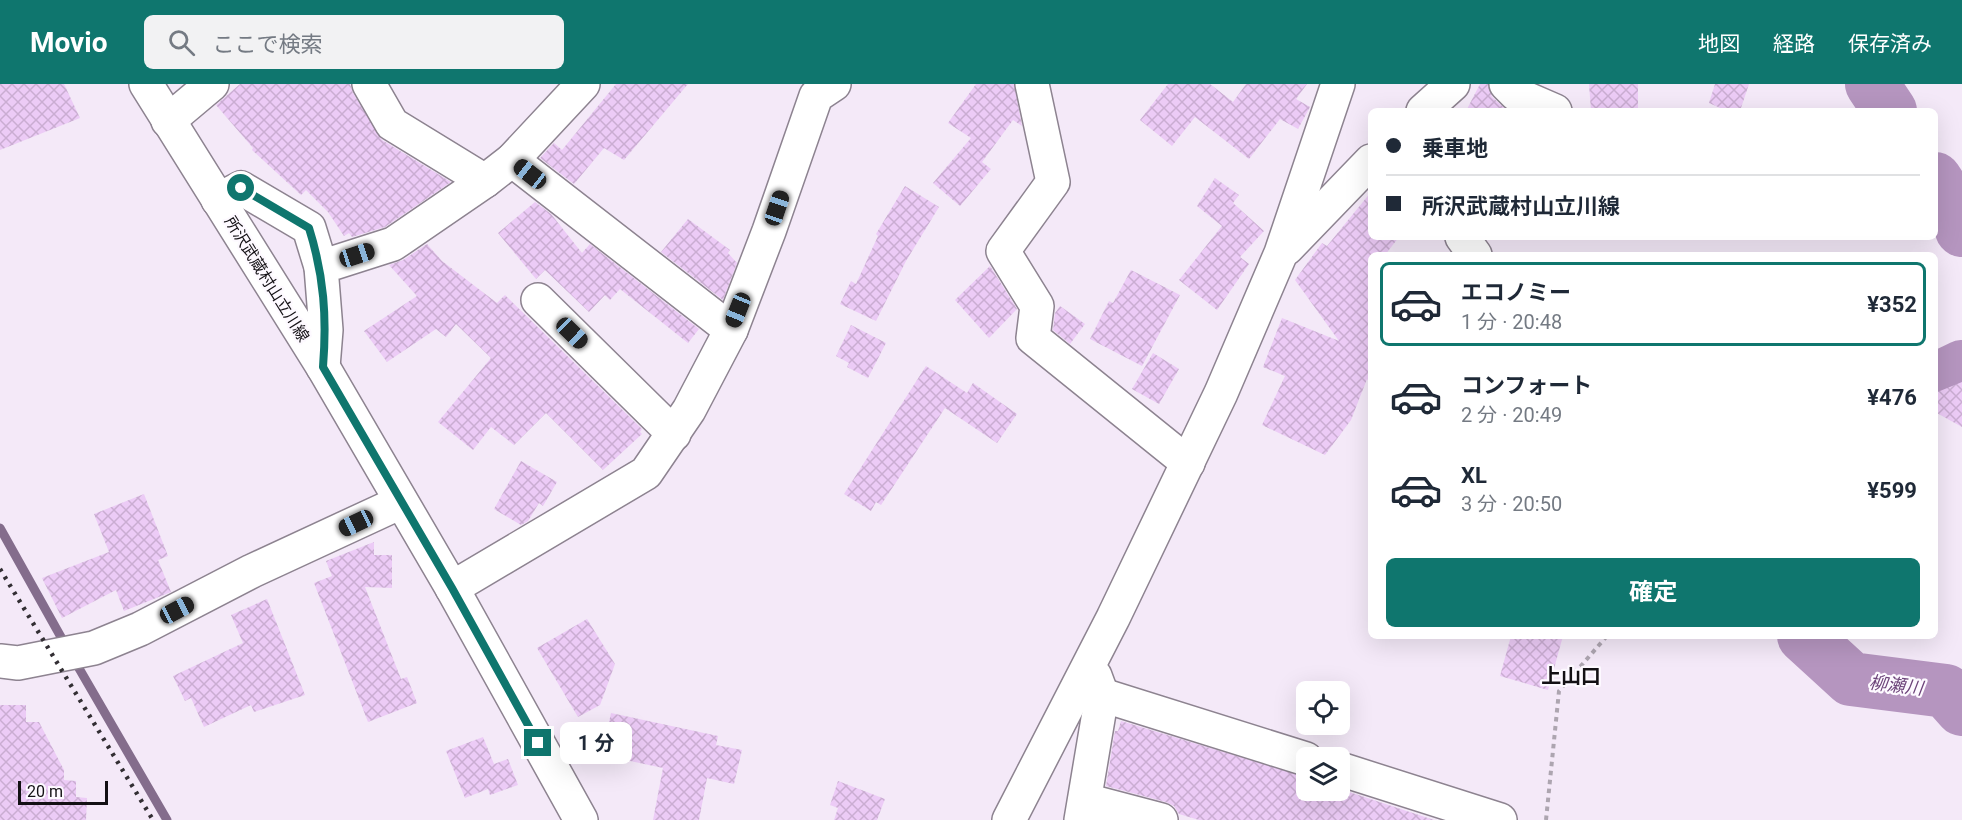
<!DOCTYPE html>
<html lang="ja">
<meta charset="utf-8">
<style>
body{margin:0;font-family:Roboto,"Noto Sans JP",sans-serif;background:#f2f2f3;color:#1f2937;height:100vh;display:flex;flex-direction:column;font-size:22px;white-space:nowrap}
*{box-sizing:border-box;margin:0}
p{font-size:20px;color:#747a83}
.icon{flex:none;width:33px;height:33px;fill:none;stroke:currentColor;stroke-width:2;stroke-linecap:round;stroke-linejoin:round}
.map{position:relative;flex:1;overflow:hidden}
.side{position:absolute;left:1368px;top:168px;width:570px;height:387px;display:flex;flex-direction:column;background:#fff;border-radius:9px;box-shadow:0 6px 24px #0002}
.side>*{flex:none}
.hud{position:absolute;left:1368px;top:24px;width:570px;height:132px;border-radius:9px;box-shadow:0 6px 24px #0002;display:grid;align-content:center;height:132px;padding:0 18px;background:#fff}
.tools{position:absolute;left:1296px;top:597px;display:grid;gap:12px}
.tools a{display:grid;place-items:center;width:54px;height:54px;border-radius:9px;background:#fff;box-shadow:0 6px 24px #0002;font-size:30px}
.scale{position:absolute;left:18px;bottom:15px;width:90px;box-sizing:border-box;padding-left:6px;border:3px solid #131014;border-top:0;font-size:16px;line-height:21px;white-space:nowrap;color:#131014;-webkit-text-stroke:4px #fdf9ff;paint-order:stroke}
.end{position:absolute;width:27px;height:27px;margin:-14px;border:8px solid #0f766e;background:#fff;box-shadow:0 0 0 3px #fff}
.from{border-radius:50%}
.bubble{position:absolute;height:42px;border-radius:9px;background:#fff;box-shadow:0 6px 24px #0002;font-size:20px;font-weight:700;line-height:42px;text-align:center}
.car{position:absolute;width:18px;height:36px;margin:-18px -9px;border-radius:8px;box-shadow:0 0 4px 2px #0007;background:linear-gradient(#222 24%,#8ab4d8 0 40%,#222 0 76%,#8ab4d8 0 86%,#222 0)}
.hud b{display:flex;align-items:center;gap:21px;height:57px;font-size:22px}
.hud b+b{border-top:2px solid #e0e1e3}
.hud i{width:15px;height:15px;background:#1f2937}
ul{padding:10px 0 0;list-style:none}
li{display:flex;align-items:center;gap:18px;height:84px;margin:0 12px 9px;padding:0 6px;border:3px solid transparent;border-radius:9px}
li div{flex:1}
li b{display:block;font-size:22px}
li em{font-style:normal;font-weight:700}
li.on{border-color:#0f766e}
li>.icon{width:54px;height:54px;stroke-width:1.5}
.button{display:flex;gap:12px;margin-top:auto;padding:12px 18px}
.button a{flex:1;height:69px;border-radius:9px;background:#0f766e;color:#fff;font-size:24px;font-weight:700;line-height:69px;text-align:center}
header{display:flex;align-items:center;gap:36px;box-sizing:border-box;height:84px;padding:0 30px;background:#0f766e;color:#fff}
header strong{font-size:28px}
nav{display:flex;gap:33px;margin-inline-start:auto;font-size:21px}
.search{width:420px;height:54px;background:#f2f2f3;display:flex;align-items:center;gap:15px;box-sizing:border-box;padding:0 21px;border-radius:9px;color:#747a83;font-size:22px}
.map>svg:first-child{display:block}
.lines{fill:none;stroke-linecap:round;stroke-linejoin:round}
.stream{stroke:#846d8c;stroke-width:9}
.river{stroke:#b595bf;stroke-width:54}
.building{fill:url(#building-cross-hatch)}
.minor-casing{stroke:#8d8390;stroke-width:36}
.major-casing{stroke:#8d8390;stroke-width:36}
.path{stroke:#ada5b0;stroke-width:4;stroke-dasharray:4.5 4.5;stroke-linecap:butt}
.minor{stroke:#fff;stroke-width:33}
.major{stroke:#fff;stroke-width:33}
.rail{stroke:#322e33;stroke-width:4.5;stroke-dasharray:3 6;stroke-linecap:butt}
.route{stroke:#0f766e;stroke-width:8}
.labels{text-anchor:middle;dominant-baseline:central;stroke-width:4.5;stroke-linejoin:round;paint-order:stroke}
.street-label{font-size:16px;fill:#131014;stroke:#fdf9ff}
.water-label{font-size:18px;font-style:italic;fill:#6c4379;stroke:#fdf9ff}
.quarter-label{font-size:20px;font-weight:bold;fill:#131014;stroke:#fdf9ff}
</style>
<header>
<strong>Movio</strong>
<div class="search"><svg class="icon" aria-label="search" viewBox="0 0 24 24"><circle cx="10" cy="10" r="6"/><path d="M15 15l6 6"/></svg>ここで検索</div>
<nav><a>地図</a><a>経路</a><a>保存済み</a></nav>
</header>
<div class="map">
<svg width="1962" height="736" viewBox="0 0 1962 736">
<defs>
<pattern id="building-cross-hatch" width="8" height="8" patternUnits="userSpaceOnUse" patternTransform="scale(1.5)"><rect width="8" height="8" fill="#eccbf6"/><path d="M0 0l8 8M0 8l8-8" fill="none" stroke="#caadd2"/></pattern>
</defs>
<rect width="100%" height="100%" fill="#f4e9f8"/>
<g class="lines">
<g class="stream">
<polyline points="0,444 66,562"/>
<polyline points="73,574 167,736"/>
</g>
<g class="river">
<polyline points="1872,0 1890,27"/>
<polyline points="1935,95 1956,127 1962,146"/>
<polyline points="1935,296 1962,283"/>
<polyline points="1804,552 1851,595 1946,607 1962,625"/>
</g>
</g>
<g class="building">
<polygon points="0,0 64,0 80,34 0,66"/>
<polygon points="240,0 350,0 353,9 382,56 451,98 385,143 352,153 349,149 344,152 328,128 306,106 301,111 252,66 253,64 216,21"/>
<polygon points="616,0 688,0 624,76 604,64 574,100 540,74 554,59 562,66"/>
<polygon points="976,0 1014,0 1022,42 1013,36 982,78 991,85 960,122 933,99 971,54 948,39"/>
<polygon points="1168,0 1210,0 1233,18 1246,0 1307,0 1296,15 1310,23 1298,45 1280,35 1249,75 1195,33 1172,62 1140,36"/>
<polygon points="1480,0 1488,0 1492,13 1508,27 1466,27"/>
<polygon points="1589,0 1638,0 1638,27 1591,27"/>
<polygon points="1715,0 1749,0 1740,27 1727,27 1709,19"/>
<polygon points="1215,94 1239,111 1233,119 1264,147 1240,173 1249,180 1217,226 1179,196 1222,142 1197,122"/>
<polygon points="905,102 939,123 906,177 876,237 840,220 851,197 856,200 878,152 876,150"/>
<polygon points="1371,108 1371,153 1399,153 1385,171 1371,171 1371,301 1367,295 1351,336 1325,371 1262,341 1285,292 1263,283 1282,234 1339,257 1295,196 1322,159 1327,162"/>
<polygon points="535,118 551,130 582,169 590,160 699,245 688,259 620,205 610,216 605,211 589,228 545,186 536,195 498,149"/>
<polygon points="688,135 730,166 728,169 737,179 723,216 661,168"/>
<polygon points="427,160 442,177 497,219 505,211 642,345 640,348 642,350 603,386 546,329 514,361 491,343 473,366 438,338 491,274 456,240 446,253 436,245 387,278 364,247 417,212 389,181 403,176"/>
<polygon points="990,182 1017,225 989,254 955,216"/>
<polygon points="1131,186 1180,211 1142,282 1090,255 1109,217 1113,219"/>
<polygon points="1060,222 1085,240 1070,260 1053,246 1055,229"/>
<polygon points="851,241 886,259 868,294 847,283 849,279 836,272"/>
<polygon points="1153,269 1179,285 1159,320 1132,305"/>
<polygon points="926,282 967,309 973,299 1017,330 997,359 945,324 881,421 876,418 871,427 844,410"/>
<polygon points="1962,298 1962,343 1935,328 1935,309"/>
<polygon points="521,377 557,398 543,422 539,419 528,437 521,441 494,425"/>
<polygon points="144,410 168,472 158,476 171,508 124,527 116,506 62,534 42,494 109,468 94,430"/>
<polygon points="374,458 374,471 392,471 392,504 365,503 401,595 407,593 417,619 368,638 314,499 332,492 326,477"/>
<polygon points="267,515 305,611 254,628 251,621 204,643 191,614 185,617 173,592 243,559 231,531"/>
<polygon points="587,535 615,580 600,621 578,633 537,564"/>
<polygon points="1511,552 1563,552 1548,606 1500,592"/>
<polygon points="0,621 26,621 26,638 39,638 64,686 64,696 76,697 76,713 87,714 86,736 0,736"/>
<polygon points="611,629 718,652 716,661 742,666 734,700 707,694 699,736 653,736 663,684 602,671"/>
<polygon points="1121,637 1306,693 1306,706 1340,705 1434,736 1199,736 1179,730 1174,722 1166,718 1106,702 1115,647 1118,647"/>
<polygon points="483,653 494,680 508,675 518,701 490,711 488,705 465,714 446,667"/>
<polygon points="838,697 885,715 877,736 834,736 838,724 830,721"/>
</g>
<g class="lines">
<defs>
<g id="minor">
<polyline points="369,0 392,40 485,97"/>
<polyline points="1032,0 1053,98 1003,167 1037,222 1033,254 1188,379"/>
<polyline points="1506,0 1516,10 1555,27"/>
<polyline points="1423,27 1453,0"/>
<polyline points="168,37 212,0"/>
<polyline points="512,76 731,246"/>
<polyline points="218,116 241,104 309,144 321,183"/>
<polyline points="1462,153 1475,171"/>
<polyline points="1287,164 1371,77"/>
<polyline points="538,216 674,350"/>
<polyline points="323,283 326,246 321,183 393,160 485,97 512,76 583,0"/>
<polyline points="452,504 646,389 689,326 731,246 769,147 816,12 834,0"/>
<polyline points="0,577 18,579 94,564 140,545 252,487 401,418"/>
<polyline points="1102,611 1306,675"/>
<polyline points="1340,685 1500,736"/>
<polyline points="1085,716 1161,736"/>
<polyline points="1009,736 1113,534 1221,309 1281,169 1338,0"/>
<polyline points="1081,736 1102,611 1095,592"/>
</g>
<polyline id="major" points="146,0 323,283 452,504 581,736"/>
</defs>
<use href="#minor" class="minor-casing"/>
<use href="#major" class="major-casing"/>
<polyline class="path" points="1546,736 1559,607 1607,552"/>
<use href="#minor" class="minor"/>
<use href="#major" class="major"/>
<polyline class="rail" points="0,485 153,736"/>
</g>
<g class="lines">
<path class="route" d="M 241,104 L 309,144 C 324,192 327,233 323,283 L 452,504 L 538,659"/>
</g>
<g class="labels">
<g class="street-label">
<text transform="translate(267 195) rotate(58)">所沢武蔵村山立川線</text>
</g>
<g class="water-label">
<text transform="translate(1896 601) rotate(7)">柳瀬川</text>
</g>
<g class="quarter-label">
<text x="1571" y="592">上山口</text>
</g>
</g>
</svg>
<div class="tools">
<a><svg class="icon" aria-label="locate" viewBox="0 0 24 24"><circle cx="12" cy="12" r="6"/><path d="M12 2v4M12 18v4M2 12h4M18 12h4"/></svg></a>
<a><svg class="icon" aria-label="layers" viewBox="0 0 24 24"><path d="M12 4l9 5-9 5-9-5zM3 14l9 5 9-5"/></svg></a>
</div>
<div class="scale">20 m</div>
<i class="end from" style="left:241px;top:104px"></i>
<i class="end" style="left:538px;top:659px"></i>
<div class="bubble" style="left:560px;top:638px;width:72px">1 分</div>
<i class="car" style="left:530px;top:90px;rotate:308deg"></i>
<i class="car" style="left:777px;top:124px;rotate:19deg"></i>
<i class="car" style="left:357px;top:171px;rotate:72deg"></i>
<i class="car" style="left:738px;top:226px;rotate:202deg"></i>
<i class="car" style="left:572px;top:249px;rotate:134deg"></i>
<i class="car" style="left:356px;top:439px;rotate:245deg"></i>
<i class="car" style="left:177px;top:526px;rotate:62deg"></i>
<div class="hud">
<b><i class="from"></i>乗車地</b>
<b><i></i>所沢武蔵村山立川線</b>
</div>
<section class="side">
<ul>
<li class="on"><svg class="icon" aria-label="car" viewBox="0 0 24 24"><path d="M5 17H2v-5l4-1 3-4h7l3 4 3 1v5h-3M9 17h6M6 11h13"/><circle cx="7" cy="17" r="2"/><circle cx="17" cy="17" r="2"/></svg><div><b>エコノミー</b><p>1 分 · 20:48</p></div><em>¥352</em></li>
<li><svg class="icon" aria-label="car" viewBox="0 0 24 24"><path d="M5 17H2v-5l4-1 3-4h7l3 4 3 1v5h-3M9 17h6M6 11h13"/><circle cx="7" cy="17" r="2"/><circle cx="17" cy="17" r="2"/></svg><div><b>コンフォート</b><p>2 分 · 20:49</p></div><em>¥476</em></li>
<li><svg class="icon" aria-label="car" viewBox="0 0 24 24"><path d="M5 17H2v-5l4-1 3-4h7l3 4 3 1v5h-3M9 17h6M6 11h13"/><circle cx="7" cy="17" r="2"/><circle cx="17" cy="17" r="2"/></svg><div><b>XL</b><p>3 分 · 20:50</p></div><em>¥599</em></li>
</ul>
<div class="button"><a>確定</a></div>
</section>
</div>
